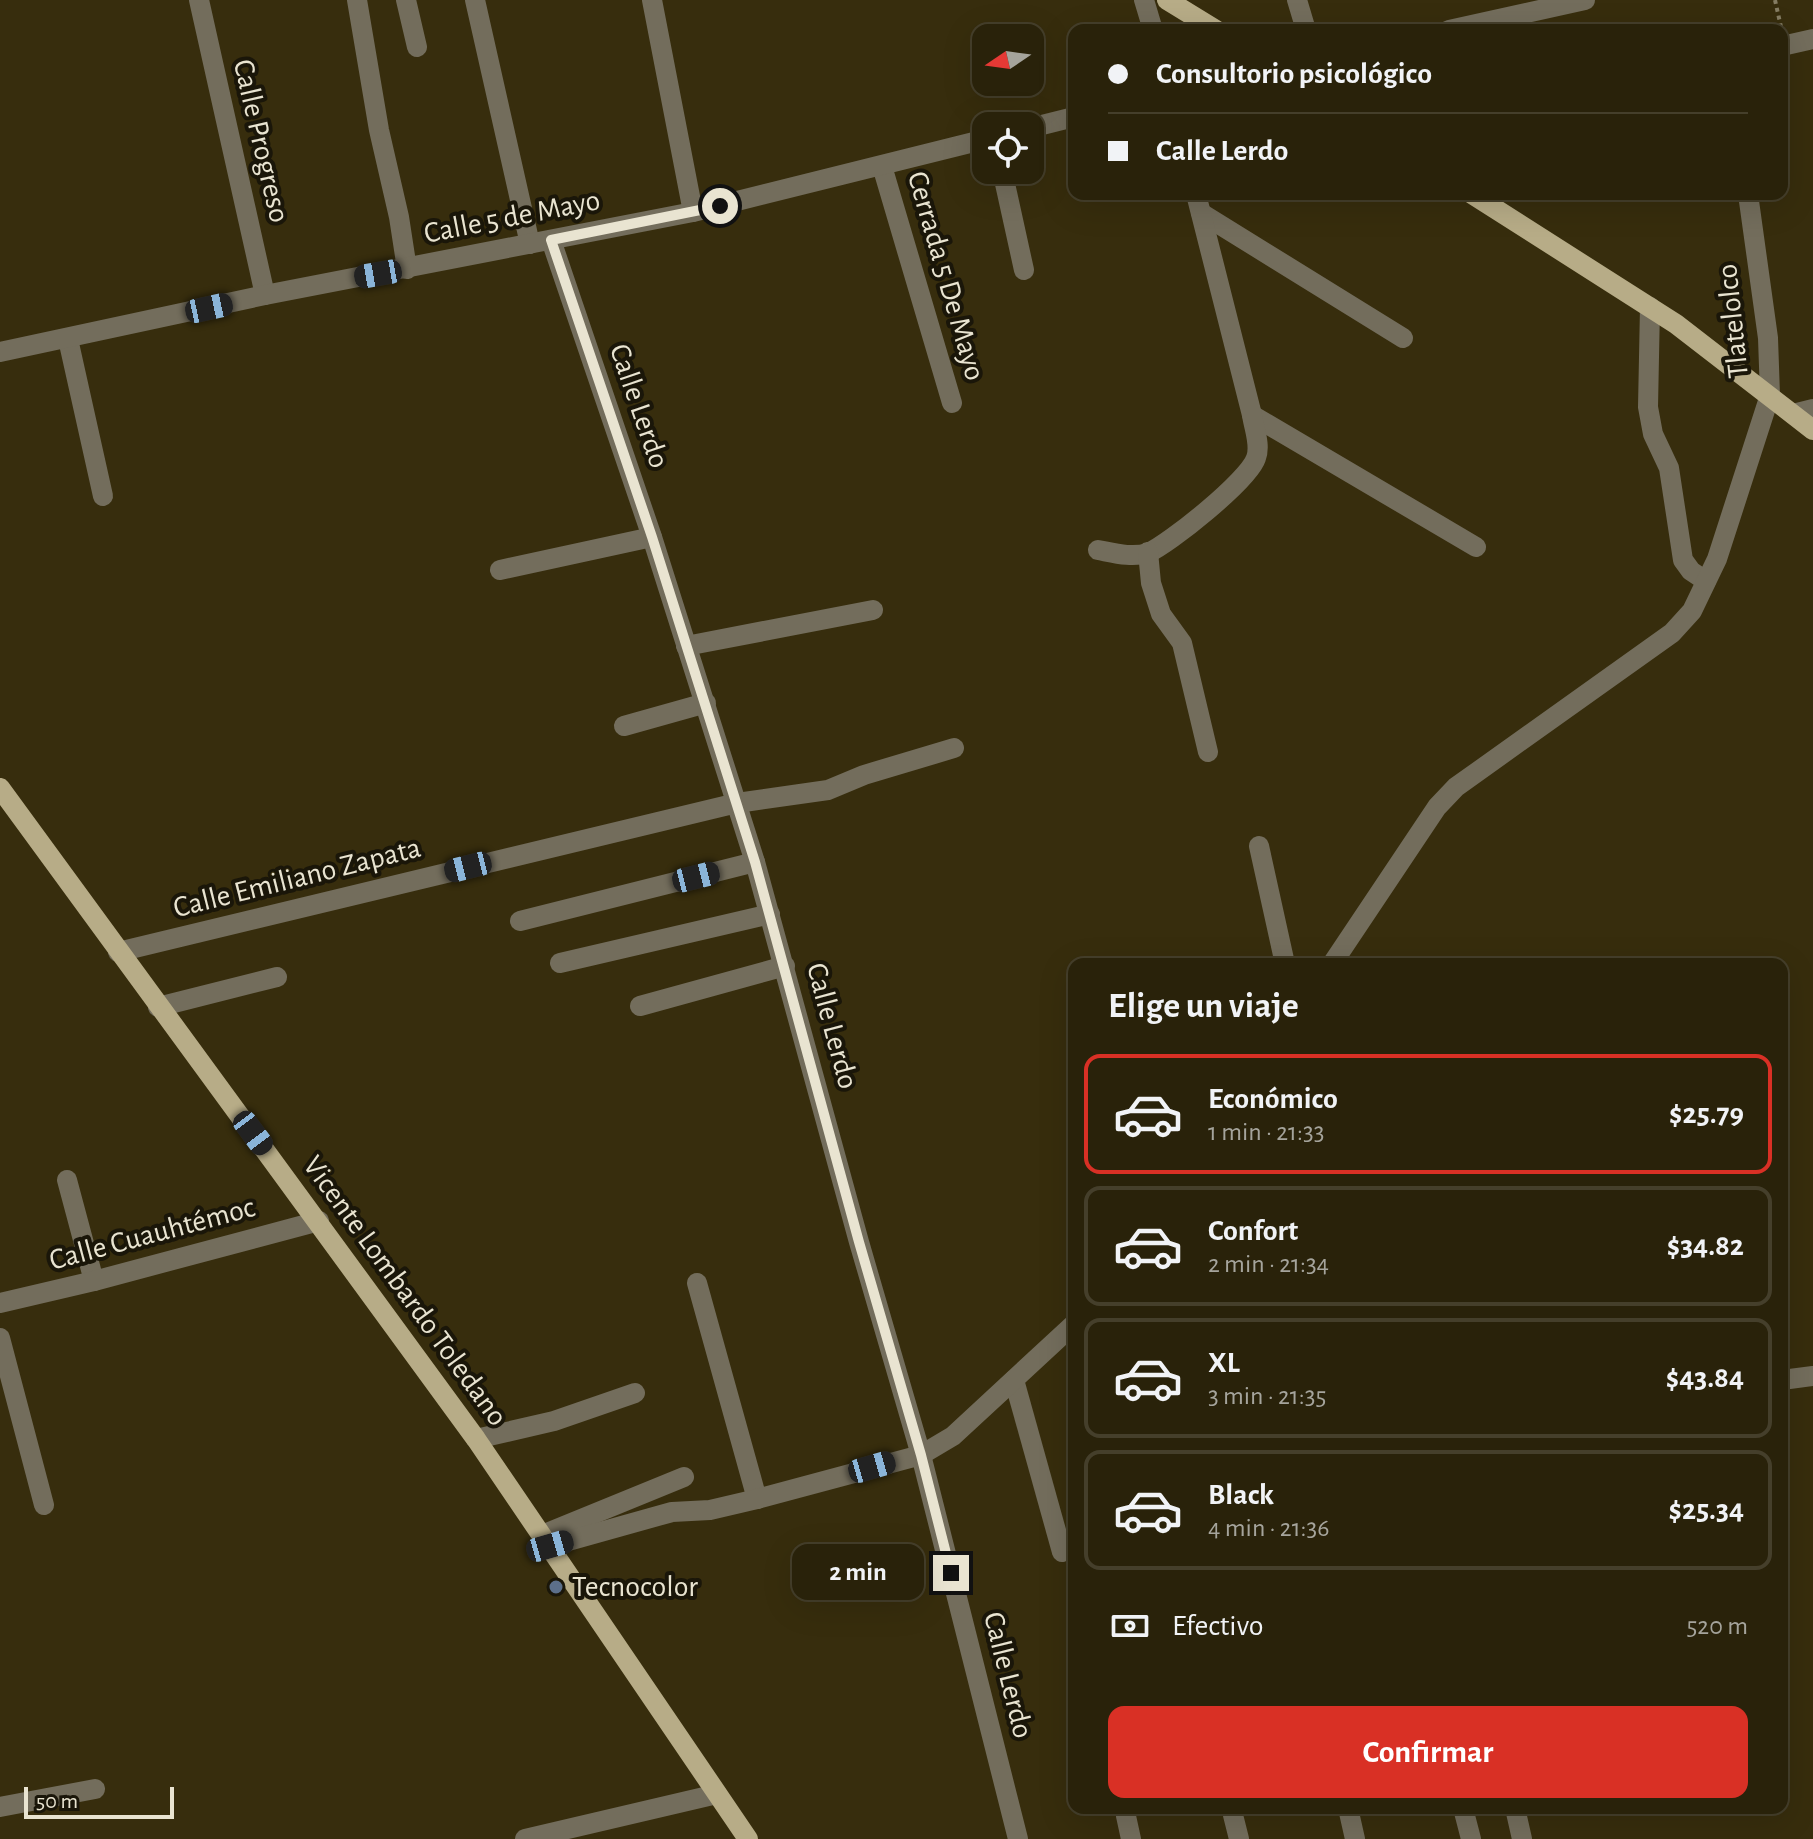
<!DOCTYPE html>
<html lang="es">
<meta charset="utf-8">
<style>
body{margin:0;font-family:"Alegreya Sans",sans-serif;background:#312a13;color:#f1f3f6;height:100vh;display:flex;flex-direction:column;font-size:30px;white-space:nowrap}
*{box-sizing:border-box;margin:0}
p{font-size:26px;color:#a5a49c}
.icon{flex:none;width:44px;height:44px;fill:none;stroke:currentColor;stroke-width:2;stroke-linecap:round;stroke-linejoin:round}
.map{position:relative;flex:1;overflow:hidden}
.panel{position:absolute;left:1068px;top:958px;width:720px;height:856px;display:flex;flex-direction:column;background:#29220a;border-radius:16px;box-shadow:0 8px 32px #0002,0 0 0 2px #453f2b}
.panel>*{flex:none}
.banner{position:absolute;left:1068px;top:24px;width:720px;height:176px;border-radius:16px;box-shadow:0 8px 32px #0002,0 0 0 2px #453f2b;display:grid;align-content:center;height:176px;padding:0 40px;background:#29220a}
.needle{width:52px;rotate:257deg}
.buttons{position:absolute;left:972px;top:24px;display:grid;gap:16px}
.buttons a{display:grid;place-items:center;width:72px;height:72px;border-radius:16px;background:#29220a;box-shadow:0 8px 32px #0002,0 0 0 2px #453f2b;font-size:40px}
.scale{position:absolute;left:24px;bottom:20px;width:150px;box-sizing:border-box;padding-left:8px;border:4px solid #e9e4d1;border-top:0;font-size:22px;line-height:28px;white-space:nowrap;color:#e9e4d1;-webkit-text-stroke:6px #1a1609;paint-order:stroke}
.end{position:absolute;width:36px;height:36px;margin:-18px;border:10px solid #e9e4d1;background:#111;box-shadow:0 0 0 4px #111}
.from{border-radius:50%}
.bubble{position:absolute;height:56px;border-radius:16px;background:#29220a;box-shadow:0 8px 32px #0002,0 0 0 2px #453f2b;font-size:26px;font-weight:700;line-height:56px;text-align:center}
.car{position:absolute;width:24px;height:48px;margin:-24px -12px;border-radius:10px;box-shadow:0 0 6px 2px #0007;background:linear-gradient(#222 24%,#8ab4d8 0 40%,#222 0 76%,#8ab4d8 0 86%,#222 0)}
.banner b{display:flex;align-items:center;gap:28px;height:76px;font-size:30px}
.banner b+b{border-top:2px solid #453f2b}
.banner i{width:20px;height:20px;background:#f1f3f6}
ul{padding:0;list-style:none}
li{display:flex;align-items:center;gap:24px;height:120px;margin:0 16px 12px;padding:0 24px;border:4px solid #453f2b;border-radius:16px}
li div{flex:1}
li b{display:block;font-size:30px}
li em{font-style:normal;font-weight:700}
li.current{border-color:#d93025}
li>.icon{width:72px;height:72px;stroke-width:1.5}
h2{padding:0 40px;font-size:36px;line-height:96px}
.pay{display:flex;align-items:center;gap:20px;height:88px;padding:0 40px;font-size:30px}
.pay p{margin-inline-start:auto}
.action{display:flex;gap:16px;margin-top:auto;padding:16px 40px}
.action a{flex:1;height:92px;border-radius:16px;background:#d93025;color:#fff;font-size:32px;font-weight:700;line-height:92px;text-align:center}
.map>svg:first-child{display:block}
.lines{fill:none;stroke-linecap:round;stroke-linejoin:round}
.path{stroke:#847c62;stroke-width:4;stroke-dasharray:4 4;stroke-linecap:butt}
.minor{stroke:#736d5c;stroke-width:20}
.major{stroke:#b7ac87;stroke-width:20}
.route{stroke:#e9e4d1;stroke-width:10}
.service-dot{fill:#5c6f8a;stroke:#1a1609;stroke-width:3}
.labels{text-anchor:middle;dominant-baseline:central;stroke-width:8;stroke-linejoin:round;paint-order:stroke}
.street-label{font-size:30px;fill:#e9e4d1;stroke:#1a1609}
.poi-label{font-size:30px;fill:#e9e4d1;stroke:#1a1609;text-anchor:start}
</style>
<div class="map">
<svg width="1813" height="1839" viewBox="0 0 1813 1839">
<rect width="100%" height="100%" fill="#372d0d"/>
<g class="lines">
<polyline class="path" points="1775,0 1781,27"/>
<g class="minor">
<polyline points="199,0 265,295"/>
<polyline points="357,0 379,130 399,217 407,269"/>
<polyline points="406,0 417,47"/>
<polyline points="475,0 530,244"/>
<polyline points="652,0 693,212"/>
<polyline points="1144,0 1153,30"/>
<polyline points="1297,0 1306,30"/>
<polyline points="1449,30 1585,0"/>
<polyline points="1782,46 1813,39"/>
<polyline points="1030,128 1074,117"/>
<polyline points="882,166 952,403"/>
<polyline points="1002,170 1024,270"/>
<polyline points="1201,213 1403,338"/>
<polyline points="551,240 652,537 755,862 859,1242 921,1455 1018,1839"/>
<polyline points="1650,307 1648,407 1653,434 1669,468 1683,560 1691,571 1706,581"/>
<polyline points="68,339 103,496"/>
<polyline points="0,352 265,295 693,212 986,139"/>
<polyline points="1793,414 1813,409"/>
<polyline points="1252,415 1476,547"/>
<path d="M 1098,550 C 1114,553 1132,558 1148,553 C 1169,544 1249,480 1256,458 C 1261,445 1254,429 1252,415 L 1196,194"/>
<polyline points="1148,552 1151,583 1161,614 1182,643 1208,752"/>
<polyline points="500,570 652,537"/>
<polyline points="686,646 873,610"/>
<polyline points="624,726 706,703"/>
<polyline points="1259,846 1285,964"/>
<polyline points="520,921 755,862"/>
<polyline points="118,952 737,803 828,790 864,775 954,748"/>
<polyline points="560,963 770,914"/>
<polyline points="1332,964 1437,807 1456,787 1672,633 1692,611 1717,559 1770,395 1768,338 1748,194"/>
<polyline points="640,1006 785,966"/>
<polyline points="158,1007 277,977"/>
<polyline points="67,1180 94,1281"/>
<polyline points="697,1283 757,1499"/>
<polyline points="0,1303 94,1281 319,1221"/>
<polyline points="0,1338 44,1505"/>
<polyline points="1014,1380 1062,1552"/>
<polyline points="1782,1380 1813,1376"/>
<polyline points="476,1439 554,1421 635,1393"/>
<polyline points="542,1535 684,1477"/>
<polyline points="550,1546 672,1512 710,1510 757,1499 921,1455 953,1436 1074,1324"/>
<polyline points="0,1807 95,1789"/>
<polyline points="1348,1808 1355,1839"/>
<polyline points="1463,1808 1471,1839"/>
<polyline points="1515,1808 1522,1839"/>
<polyline points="1233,1815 1239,1839"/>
<polyline points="1126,1816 1131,1839"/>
<polyline points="525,1839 717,1794"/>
</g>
<g class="major">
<polyline points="1167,0 1216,30"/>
<polyline points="1472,194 1676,324 1813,430"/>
<polyline points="0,788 476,1439 748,1839"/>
</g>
</g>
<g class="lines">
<polyline class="route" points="720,206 551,240 652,537 755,862 859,1242 921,1455 951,1573"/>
</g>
<circle class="service-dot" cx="556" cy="1587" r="8"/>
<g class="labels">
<g class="street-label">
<text transform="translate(261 141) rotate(77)">Calle Progreso</text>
<text transform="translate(512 217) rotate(-11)">Calle 5 de Mayo</text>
<text transform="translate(946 276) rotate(74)">Cerrada 5 De Mayo</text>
<text transform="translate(1733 321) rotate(-96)">Tlatelolco</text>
<text transform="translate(639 406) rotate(71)">Calle Lerdo</text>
<text transform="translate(297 878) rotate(-14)">Calle Emiliano Zapata</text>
<text transform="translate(832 1026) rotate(75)">Calle Lerdo</text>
<text transform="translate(152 1234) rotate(-15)">Calle Cuauhtémoc</text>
<text transform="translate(405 1291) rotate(54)">Vicente Lombardo Toledano</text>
<text transform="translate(1008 1675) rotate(76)">Calle Lerdo</text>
</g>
<g class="poi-label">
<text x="572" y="1587">Tecnocolor</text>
</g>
</g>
</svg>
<div class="buttons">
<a><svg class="needle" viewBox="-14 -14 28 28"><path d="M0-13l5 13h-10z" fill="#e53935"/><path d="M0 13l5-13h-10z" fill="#a5a49c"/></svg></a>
<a><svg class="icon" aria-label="locate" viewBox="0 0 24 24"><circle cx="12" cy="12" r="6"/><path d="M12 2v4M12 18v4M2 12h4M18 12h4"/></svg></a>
</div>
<div class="scale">50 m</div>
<i class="end from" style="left:720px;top:206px"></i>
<i class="end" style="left:951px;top:1573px"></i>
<div class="bubble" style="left:792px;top:1544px;width:132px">2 min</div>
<i class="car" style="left:378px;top:274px;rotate:260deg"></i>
<i class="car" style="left:209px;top:308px;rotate:78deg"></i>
<i class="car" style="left:468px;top:867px;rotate:256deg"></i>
<i class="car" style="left:696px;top:877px;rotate:76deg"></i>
<i class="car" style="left:253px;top:1133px;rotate:143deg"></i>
<i class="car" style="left:872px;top:1467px;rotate:74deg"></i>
<i class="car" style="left:550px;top:1546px;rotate:74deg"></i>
<div class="banner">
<b><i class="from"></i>Consultorio psicológico</b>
<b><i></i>Calle Lerdo</b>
</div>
<section class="panel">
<h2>Elige un viaje</h2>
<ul>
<li class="current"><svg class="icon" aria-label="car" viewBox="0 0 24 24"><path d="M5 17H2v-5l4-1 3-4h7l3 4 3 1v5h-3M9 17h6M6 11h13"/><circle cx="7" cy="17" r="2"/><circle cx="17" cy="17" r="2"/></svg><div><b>Económico</b><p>1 min · 21:33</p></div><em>$25.79</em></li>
<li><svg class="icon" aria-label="car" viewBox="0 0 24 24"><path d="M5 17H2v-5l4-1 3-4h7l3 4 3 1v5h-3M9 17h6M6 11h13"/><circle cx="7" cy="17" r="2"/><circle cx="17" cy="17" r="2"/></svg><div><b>Confort</b><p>2 min · 21:34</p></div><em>$34.82</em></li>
<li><svg class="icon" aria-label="car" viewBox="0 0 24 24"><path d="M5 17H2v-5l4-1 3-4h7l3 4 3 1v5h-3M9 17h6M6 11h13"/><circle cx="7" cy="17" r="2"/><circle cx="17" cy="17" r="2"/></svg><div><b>XL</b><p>3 min · 21:35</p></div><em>$43.84</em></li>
<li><svg class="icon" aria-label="car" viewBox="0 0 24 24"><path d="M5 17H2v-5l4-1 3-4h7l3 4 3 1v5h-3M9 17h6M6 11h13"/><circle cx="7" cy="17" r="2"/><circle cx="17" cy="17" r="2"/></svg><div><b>Black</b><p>4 min · 21:36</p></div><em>$25.34</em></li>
</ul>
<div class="pay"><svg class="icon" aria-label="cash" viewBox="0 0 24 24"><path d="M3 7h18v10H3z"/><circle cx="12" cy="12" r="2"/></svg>Efectivo<p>520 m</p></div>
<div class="action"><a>Confirmar</a></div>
</section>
</div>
